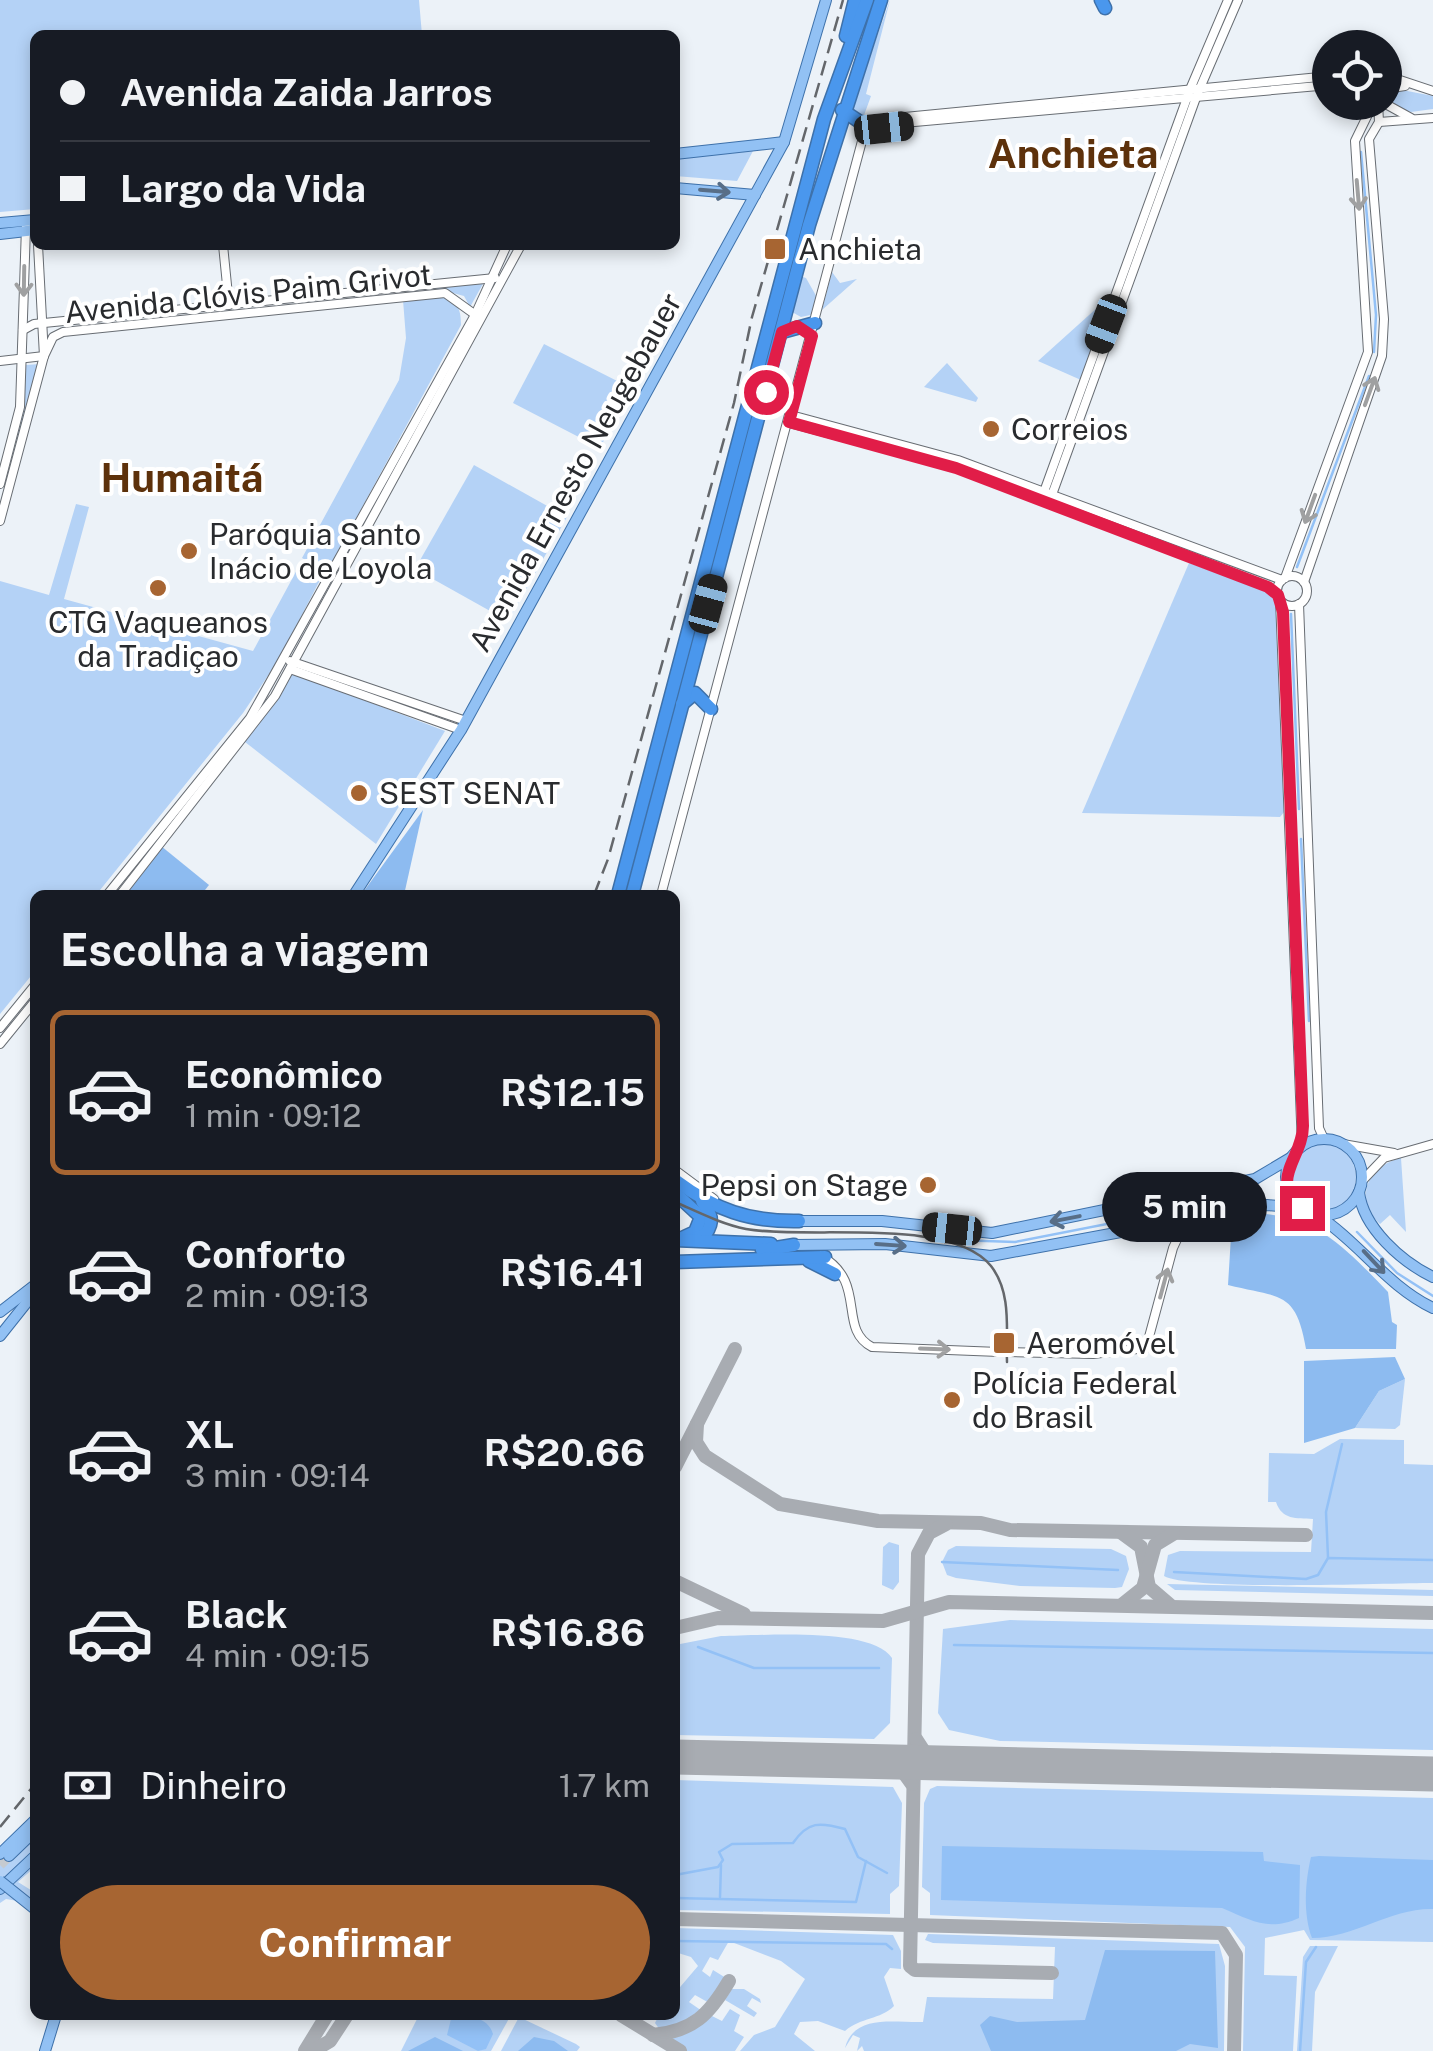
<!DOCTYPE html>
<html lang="pt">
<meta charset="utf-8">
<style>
body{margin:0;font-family:"Public Sans",sans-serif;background:#242831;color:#f1f3f6;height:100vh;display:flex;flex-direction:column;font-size:38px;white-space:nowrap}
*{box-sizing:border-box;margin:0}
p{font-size:32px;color:#9ea1a6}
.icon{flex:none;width:55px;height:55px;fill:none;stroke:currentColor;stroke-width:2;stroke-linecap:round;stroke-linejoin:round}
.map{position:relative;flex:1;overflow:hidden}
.details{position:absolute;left:30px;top:890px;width:650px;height:1130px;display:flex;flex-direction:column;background:#171b24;border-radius:15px;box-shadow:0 5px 15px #0003}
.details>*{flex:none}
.top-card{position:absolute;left:30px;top:30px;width:650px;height:220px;border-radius:15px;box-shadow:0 5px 15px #0003;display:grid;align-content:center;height:220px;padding:0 30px;background:#171b24}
.controls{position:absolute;left:1312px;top:30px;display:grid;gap:20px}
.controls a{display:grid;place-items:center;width:90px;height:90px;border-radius:50%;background:#171b24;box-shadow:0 5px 15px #0003;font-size:50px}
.end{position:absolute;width:45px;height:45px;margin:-22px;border:12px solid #e11d48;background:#fff;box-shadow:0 0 0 5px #fff}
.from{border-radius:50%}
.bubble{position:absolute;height:70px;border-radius:35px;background:#171b24;box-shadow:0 5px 15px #0003;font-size:32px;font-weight:700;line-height:70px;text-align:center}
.car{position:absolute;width:30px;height:60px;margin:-30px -15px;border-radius:12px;box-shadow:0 0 8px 2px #0007;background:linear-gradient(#222 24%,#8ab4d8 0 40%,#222 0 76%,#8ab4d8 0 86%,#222 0)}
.top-card b{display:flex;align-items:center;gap:35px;height:95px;font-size:38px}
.top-card b+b{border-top:2px solid #363941}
.top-card i{width:25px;height:25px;background:#f1f3f6}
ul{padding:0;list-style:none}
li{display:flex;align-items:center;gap:30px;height:165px;margin:0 20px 15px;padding:0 10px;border:5px solid transparent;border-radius:15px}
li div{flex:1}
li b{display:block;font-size:38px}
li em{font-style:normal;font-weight:700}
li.current{border-color:#a76532}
li>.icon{width:90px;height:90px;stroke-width:1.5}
h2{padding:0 30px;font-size:45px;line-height:120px}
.pay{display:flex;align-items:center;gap:25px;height:110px;padding:0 30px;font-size:38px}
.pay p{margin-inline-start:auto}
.action{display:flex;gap:20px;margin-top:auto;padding:20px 30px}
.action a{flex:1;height:115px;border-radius:60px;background:#a76532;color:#fff;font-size:40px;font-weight:700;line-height:115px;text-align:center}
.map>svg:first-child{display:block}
.green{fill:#b4d2f6}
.forest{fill:#8dbbf0}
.water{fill:#93c1f6}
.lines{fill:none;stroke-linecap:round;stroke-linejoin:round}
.stream{stroke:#93c1f6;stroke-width:2.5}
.taxiway{stroke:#a8acb2;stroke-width:14}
.runway{stroke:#a8acb2;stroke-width:35}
.major-tunnel{stroke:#c5cad0;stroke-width:10;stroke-dasharray:10 5;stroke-linecap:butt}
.minor-casing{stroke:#686d73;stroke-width:10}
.major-casing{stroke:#3e71aa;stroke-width:12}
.highway-casing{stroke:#3e71aa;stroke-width:15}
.minor{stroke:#fff;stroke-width:8}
.major{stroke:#92c1f4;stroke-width:10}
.highway{stroke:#4a97ed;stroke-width:12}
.tram{stroke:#64676b;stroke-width:2.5}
.rail{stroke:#64676b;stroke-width:2.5;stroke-dasharray:15 8;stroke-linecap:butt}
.major-bridge-casing{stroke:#3e71aa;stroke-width:12;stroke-linecap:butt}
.major-bridge{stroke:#92c1f4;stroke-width:10}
.oneway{stroke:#586e87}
.oneway2{stroke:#9fa0a1}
.route{stroke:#e11d48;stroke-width:12}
.poi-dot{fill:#a76532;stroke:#fff;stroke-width:4}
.labels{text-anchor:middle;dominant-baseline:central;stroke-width:8;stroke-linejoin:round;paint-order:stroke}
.poi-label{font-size:30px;fill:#292b2e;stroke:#fff;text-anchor:start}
.street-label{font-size:30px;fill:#292b2e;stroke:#fff}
.district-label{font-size:40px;font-weight:bold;fill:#5d310b;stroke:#fff}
</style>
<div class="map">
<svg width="1433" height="2051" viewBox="0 0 1433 2051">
<rect width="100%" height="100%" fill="#ecf2f8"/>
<g class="green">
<polygon points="0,0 419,0 422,35 35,35 35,209 0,212"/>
<polygon points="890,0 866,94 871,96 863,118 851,110"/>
<polygon points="1397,89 1433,96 1433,109 1411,112 1385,103 1385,91"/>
<polygon points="753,151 737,181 675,176 675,159"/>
<polygon points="832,272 840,283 857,279 822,310"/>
<polygon points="800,276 806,278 819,301 815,314 801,317 792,312"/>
<polygon points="484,282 470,307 464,296 431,287"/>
<path d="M 442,296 C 458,302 461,309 461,325 L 327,572 L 302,558 L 399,380 L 406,338 L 403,300 Z"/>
<polygon points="1108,298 1081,380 1038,361"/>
<polygon points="544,344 631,388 600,448 513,403"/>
<polygon points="947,363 978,398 976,402 924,387"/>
<polygon points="40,364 0,510 24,408 26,365"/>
<polygon points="474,465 567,517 508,621 415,569"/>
<polygon points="76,504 89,507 64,599 253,651 298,568 320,580 279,659 243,713 96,895 35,895 35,971 0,1014 0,581 49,595"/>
<polygon points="1189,563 1270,592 1276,599 1285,811 1280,817 1082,813"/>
<polygon points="291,672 445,731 376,844 245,742"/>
<circle cx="1323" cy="1177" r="33"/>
<path d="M 1401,1158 L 1406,1232 L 1390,1215 L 1380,1224 C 1353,1197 1368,1166 1401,1158 Z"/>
<polygon points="1405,1379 1400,1425 1395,1429 1355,1428 1379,1391"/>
<path d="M 1340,1439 L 1404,1440 L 1404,1464 L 1433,1465 L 1433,1583 C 1389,1583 1190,1591 1164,1576 L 1168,1555 L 1180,1551 L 1311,1552 L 1313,1519 C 1296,1518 1282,1520 1276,1502 L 1268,1502 L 1269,1453 L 1314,1454 Z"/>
<polygon points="889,1542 899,1545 899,1582 893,1590 882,1585 883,1547"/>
<polygon points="956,1546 1111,1549 1126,1556 1129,1569 1122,1587 1115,1588 1020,1586 956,1578 947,1575 942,1562 948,1550"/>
<polygon points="1167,1584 1433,1590 1433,1596 1175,1590"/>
<polygon points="1010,1620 1433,1629 1433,1750 1000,1741 949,1730 938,1713 943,1629"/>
<path d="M 721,1636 C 758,1636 871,1626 892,1658 L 890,1723 L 874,1739 L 675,1735 L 675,1645 Z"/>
<polygon points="675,1780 893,1787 902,1803 899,1886 890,1894 890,1914 675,1910"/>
<polygon points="937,1786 1433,1798 1433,1942 1310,1940 1304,1930 1265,1938 1264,1975 1297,1976 1293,2051 1243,2051 1245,1947 1230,1927 930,1915 930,1893 922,1887 924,1803 930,1789"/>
<polygon points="27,1820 35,1828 35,1867 18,1882 34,1892 35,1904 6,1899 0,1903 0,1846"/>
<path d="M 675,1928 L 893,1935 L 901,1951 L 901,1969 L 890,1968 L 884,1977 L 894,2006 C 880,2020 861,2017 845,2031 L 818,2021 L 800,2022 L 794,2034 L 815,2051 L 740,2051 L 754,2035 L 775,2027 L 805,1979 L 781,1961 L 729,1941 L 718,1960 L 710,1957 L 702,1971 L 710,1977 L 713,1970 L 726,1978 L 711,2004 L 695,1995 L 689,2002 L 705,2013 L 687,2025 L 660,2030 L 655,2023 L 659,2015 L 675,2015 L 675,1993 L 698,1966 L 691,1957 L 675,1952 Z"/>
<path d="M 928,1934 L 1219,1944 L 1225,1966 L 1224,2051 L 864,2051 L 862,2046 L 857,2051 L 860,2038 L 853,2035 L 845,2048 C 854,2013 895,2023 923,2022 L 927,1997 L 1053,1999 L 1055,1947 L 933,1943 L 925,1940 Z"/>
<polygon points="1310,1946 1338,1946 1315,1992 1312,2051 1297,2051 1303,1957"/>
<polygon points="732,1989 744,1989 760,1999 761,2003 752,1998 747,2006 757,2013 754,2017 725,2000"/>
<polygon points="730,2009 740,2015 734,2031 744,2037 735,2051 687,2051 672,2041 672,2036 712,2016 722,2021"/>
<polygon points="419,2015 511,2015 491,2051 401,2051"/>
<polygon points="519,2017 576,2044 580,2047 577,2051 501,2051"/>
</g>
<g class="forest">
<polygon points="423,810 404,895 361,895"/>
<polygon points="161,846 209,885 201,895 122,895"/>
<path d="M 1264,1214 C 1320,1218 1351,1254 1388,1292 L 1392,1322 L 1397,1325 L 1396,1349 L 1306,1349 C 1296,1290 1280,1298 1228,1285 L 1232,1220 Z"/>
<polygon points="1395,1357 1405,1379 1379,1391 1355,1428 1304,1443 1304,1361"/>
<polygon points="1105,1950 1215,1951 1218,2048 1190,2044 1176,2051 991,2051 980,2025 990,2016 1017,2022 1085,2020"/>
<polygon points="435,2037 463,2051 408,2051"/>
<polygon points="534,2037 554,2041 568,2051 518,2051"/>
</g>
<g class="water">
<path d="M 942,1846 L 1263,1852 L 1264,1861 L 1300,1865 L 1299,1918 C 1268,1932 1251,1920 1222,1908 L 941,1900 Z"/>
<path d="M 1319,1856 L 1433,1860 L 1433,1909 C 1390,1908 1355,1938 1312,1938 C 1303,1914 1305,1882 1311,1857 Z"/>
<path d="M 452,2015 C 468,2015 488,2017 493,2034 L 486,2049 L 478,2051 L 447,2035 Z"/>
</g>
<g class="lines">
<g class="stream">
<polyline points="1361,152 1376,315 1374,352"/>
<polyline points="1297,567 1369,376"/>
<polyline points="1291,614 1299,809"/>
<polyline points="1301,839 1309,1021"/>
<polyline points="1357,1232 1397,1273 1433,1296"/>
<polyline points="957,1240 1015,1242 1245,1197"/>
<polyline points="1328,1557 1326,1512 1342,1444"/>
<polyline points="942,1562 1118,1570"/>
<polyline points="1174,1572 1306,1579 1318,1575 1328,1558 1433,1560"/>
<polyline points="954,1645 1433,1653"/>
<polyline points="698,1647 754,1668 879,1668"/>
<path d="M 675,1875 L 718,1867 L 723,1860 L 719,1852 L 732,1844 L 793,1843 C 808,1821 820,1822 845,1829 L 858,1857 L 887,1873"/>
<polyline points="720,1897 721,1865"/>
<polyline points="675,1898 856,1902 866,1861"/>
<polyline points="675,1941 886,1944 892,1949"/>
<polyline points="1300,2051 1306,1962 1316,1947"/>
</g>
<g class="taxiway">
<polyline points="697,1424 696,1442 705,1456 780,1504 878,1521 981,1523 1010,1530 1306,1535"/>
<polyline points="675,1467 735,1349"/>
<polyline points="946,1524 929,1533 918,1554 910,1966 915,1970 1052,1973"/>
<polyline points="1122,1533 1141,1547 1149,1587 1170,1605"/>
<polyline points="675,1581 744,1614"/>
<polyline points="1123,1604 1143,1588 1155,1545 1173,1534"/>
<polyline points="675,1628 718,1618 883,1621 949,1602 1433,1613"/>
<polyline points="916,1739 929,1759 948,1764"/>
<polyline points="888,1762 901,1769 912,1784"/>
<polyline points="675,1919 1222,1933 1236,1955 1234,2051"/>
<polyline points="621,2015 680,2051"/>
<path d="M 653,2035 C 693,2031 709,2015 729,1981"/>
<polyline points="305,2051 327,2015"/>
<polyline points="313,2051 330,2041 347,2015"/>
</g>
<polyline class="runway" points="675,1757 1433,1774"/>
<polyline class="major-tunnel" points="0,1865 9,1856"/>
<defs>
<g id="minor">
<polyline points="1385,75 1433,91"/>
<polyline points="1385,89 1405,86"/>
<polyline points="1382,102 1411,118"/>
<polyline points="1379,122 1433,118"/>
<polyline points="866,126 884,119 1330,76"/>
<polyline points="870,126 1330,85"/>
<polyline points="223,245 229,305"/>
<polyline points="23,330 34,324 495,278"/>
<polyline points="44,356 53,337 63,332 445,293 477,316"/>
<polyline points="0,361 44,356"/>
<polyline points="791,415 958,460 1282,580"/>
<polyline points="789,423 956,467 1268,587 1278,595"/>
<polyline points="0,484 20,407 26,227"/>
<polyline points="1041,500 1191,87 1228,0"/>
<polyline points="1049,503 1197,95 1238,0"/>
<polyline points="0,521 44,356 38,245"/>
<circle cx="1292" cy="591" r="15"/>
<polyline points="1285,578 1368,352 1355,141 1374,102"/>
<polyline points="1304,582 1382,356 1384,319 1369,139 1379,122 1378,102"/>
<polyline points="1280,600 1302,1146"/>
<polyline points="1299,604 1319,1128 1324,1139"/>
<polyline points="290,661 466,721"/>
<polyline points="290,669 461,730"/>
<polyline points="107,895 250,718 475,315 507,245"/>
<polyline points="120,895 275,696 521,245"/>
<polyline points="661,895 866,126"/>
<polyline points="0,1028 35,985"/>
<polyline points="0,1044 35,1001"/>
<polyline points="1343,1144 1394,1153"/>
<polyline points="675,1170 714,1199"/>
<polyline points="1362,1181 1384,1158 1433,1144"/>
<path d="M 821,1256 C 868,1282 837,1329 872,1347 L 999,1352"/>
<polyline points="1008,1352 1093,1354 1146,1348 1173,1248 1180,1233 1199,1220"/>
</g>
<g id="major">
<polyline points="675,154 784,142"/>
<polyline points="675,188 755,195"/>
<polyline points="0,223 35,220"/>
<polyline points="0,234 35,230"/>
<polyline points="354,895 461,730 784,142 826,0"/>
<circle cx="1324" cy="1177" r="38"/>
<path d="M 1359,1192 C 1363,1228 1402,1262 1433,1277"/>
<path d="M 1317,1215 C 1359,1242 1387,1286 1433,1308"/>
<polyline points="799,1221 882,1221 992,1233 1255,1179 1292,1157"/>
<polyline points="794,1245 885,1244 991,1256 1267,1205 1302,1208"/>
<polyline points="0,1312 35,1285"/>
<polyline points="0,1336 35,1292"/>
<polyline points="0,1854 35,1820"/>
<polyline points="9,1856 35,1831"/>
<polyline points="0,1889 35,1856"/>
<polyline points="45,2051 56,2015"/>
</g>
<g id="highway">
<polyline points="1101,0 1105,8"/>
<polyline points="846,36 855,0"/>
<polyline points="842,110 866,126"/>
<polyline points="782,332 815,323"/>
<polyline points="682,704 695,693 711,709"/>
<polyline points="618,895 824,119 867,0"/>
<polyline points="632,895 809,225 881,0"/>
<path d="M 675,1180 C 715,1210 749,1222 799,1221"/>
<polyline points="675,1193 701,1217 695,1232 680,1239"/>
<path d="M 695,1238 L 705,1235 C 715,1221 711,1214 702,1201"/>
<polyline points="675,1240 771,1244"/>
<polyline points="762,1250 794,1245"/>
<polyline points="809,1261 835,1274"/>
<polyline points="675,1262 825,1257"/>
</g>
</defs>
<use href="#minor" class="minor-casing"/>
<use href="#major" class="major-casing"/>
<use href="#highway" class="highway-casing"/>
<use href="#minor" class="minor"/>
<use href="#major" class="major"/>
<use href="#highway" class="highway"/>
<path class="tram" d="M 675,1202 C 698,1212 721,1224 746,1229 C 807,1240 952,1216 991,1266 C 1012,1293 1006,1330 1007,1362"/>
<g class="rail">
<polyline points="594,895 608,859 734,403 752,317 843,0"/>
<polyline points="0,1827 35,1784"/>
</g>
<defs>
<polyline id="major-bridge" points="0,1881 35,1909"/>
</defs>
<use href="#major-bridge" class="major-bridge-casing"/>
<use href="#major-bridge" class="major-bridge"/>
</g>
<defs><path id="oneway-shaft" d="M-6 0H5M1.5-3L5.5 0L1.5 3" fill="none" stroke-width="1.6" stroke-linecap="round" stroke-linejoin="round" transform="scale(2.5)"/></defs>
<g class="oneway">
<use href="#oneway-shaft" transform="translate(715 191) rotate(5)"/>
<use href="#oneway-shaft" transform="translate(1065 1219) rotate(169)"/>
<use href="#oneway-shaft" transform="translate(891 1245) rotate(4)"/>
<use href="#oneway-shaft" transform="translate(1374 1262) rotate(47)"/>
</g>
<g class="oneway2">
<use href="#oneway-shaft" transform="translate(1358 195) rotate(85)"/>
<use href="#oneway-shaft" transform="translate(24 281) rotate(91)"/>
<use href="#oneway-shaft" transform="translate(1370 391) rotate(-70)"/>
<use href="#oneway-shaft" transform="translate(1310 509) rotate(110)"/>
<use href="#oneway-shaft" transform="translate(1164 1283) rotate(-75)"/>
<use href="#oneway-shaft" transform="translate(935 1349) rotate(2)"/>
</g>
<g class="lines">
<path class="route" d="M 766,392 L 782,332 L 797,326 L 812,336 L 789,422 L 956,468 L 1268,587 L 1278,595 L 1283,612 L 1303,1126 C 1303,1158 1268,1179 1302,1208"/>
</g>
<g class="poi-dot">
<rect x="763" y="237" width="24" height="24" rx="5"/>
<circle cx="991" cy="429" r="10"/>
<circle cx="189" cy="551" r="10"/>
<circle cx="158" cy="588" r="10"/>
<circle cx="359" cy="793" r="10"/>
<circle cx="928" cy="1185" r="10"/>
<rect x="992" y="1331" width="24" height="24" rx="5"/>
<circle cx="952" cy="1400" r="10"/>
</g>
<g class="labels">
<g class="poi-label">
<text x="798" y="249">Anchieta</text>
<text x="1011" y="429">Correios</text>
<text x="209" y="534">Paróquia Santo<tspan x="209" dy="34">Inácio de Loyola</tspan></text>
<text x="158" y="622" text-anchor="middle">CTG Vaqueanos<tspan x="158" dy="34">da Tradiçao</tspan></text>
<text x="379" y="793">SEST SENAT</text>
<text x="908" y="1185" text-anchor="end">Pepsi on Stage</text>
<text x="1026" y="1343">Aeromóvel</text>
<text x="972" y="1383">Polícia Federal<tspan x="972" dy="34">do Brasil</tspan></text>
</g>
<g class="street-label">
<text transform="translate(248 293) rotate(-6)">Avenida Clóvis Paim Grivot</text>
<text transform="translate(575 472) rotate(-61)">Avenida Ernesto Neugebauer</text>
</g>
<g class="district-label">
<text x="1073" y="153">Anchieta</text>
<text x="182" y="477">Humaitá</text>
</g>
</g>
</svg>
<div class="controls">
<a><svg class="icon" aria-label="locate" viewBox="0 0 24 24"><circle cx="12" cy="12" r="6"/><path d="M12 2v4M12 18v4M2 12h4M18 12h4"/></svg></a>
</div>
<i class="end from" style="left:766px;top:392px"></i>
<i class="end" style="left:1302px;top:1208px"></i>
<div class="bubble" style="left:1102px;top:1172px;width:165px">5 min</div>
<i class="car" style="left:884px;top:128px;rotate:84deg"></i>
<i class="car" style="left:1106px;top:324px;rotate:201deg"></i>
<i class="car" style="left:708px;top:604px;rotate:15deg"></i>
<i class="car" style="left:952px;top:1229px;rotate:276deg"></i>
<div class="top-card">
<b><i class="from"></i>Avenida Zaida Jarros</b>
<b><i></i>Largo da Vida</b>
</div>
<section class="details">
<h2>Escolha a viagem</h2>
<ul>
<li class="current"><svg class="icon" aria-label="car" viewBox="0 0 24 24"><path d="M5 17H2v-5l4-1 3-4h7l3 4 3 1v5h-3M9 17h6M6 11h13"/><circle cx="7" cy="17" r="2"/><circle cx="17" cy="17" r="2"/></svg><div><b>Econômico</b><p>1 min · 09:12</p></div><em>R$12.15</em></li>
<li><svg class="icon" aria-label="car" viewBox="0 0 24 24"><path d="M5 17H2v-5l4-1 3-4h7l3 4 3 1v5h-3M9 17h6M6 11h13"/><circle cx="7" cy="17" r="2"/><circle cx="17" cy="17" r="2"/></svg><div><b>Conforto</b><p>2 min · 09:13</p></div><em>R$16.41</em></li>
<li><svg class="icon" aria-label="car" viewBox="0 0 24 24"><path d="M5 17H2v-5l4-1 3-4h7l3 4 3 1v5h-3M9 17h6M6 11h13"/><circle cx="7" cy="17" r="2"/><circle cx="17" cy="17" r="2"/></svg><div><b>XL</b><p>3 min · 09:14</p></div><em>R$20.66</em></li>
<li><svg class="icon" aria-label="car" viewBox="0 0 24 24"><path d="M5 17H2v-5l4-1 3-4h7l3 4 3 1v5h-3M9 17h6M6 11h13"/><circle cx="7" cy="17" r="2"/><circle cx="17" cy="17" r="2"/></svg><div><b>Black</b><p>4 min · 09:15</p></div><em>R$16.86</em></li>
</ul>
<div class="pay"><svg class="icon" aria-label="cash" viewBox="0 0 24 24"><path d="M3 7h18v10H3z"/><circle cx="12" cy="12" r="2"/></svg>Dinheiro<p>1.7 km</p></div>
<div class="action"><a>Confirmar</a></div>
</section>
</div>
